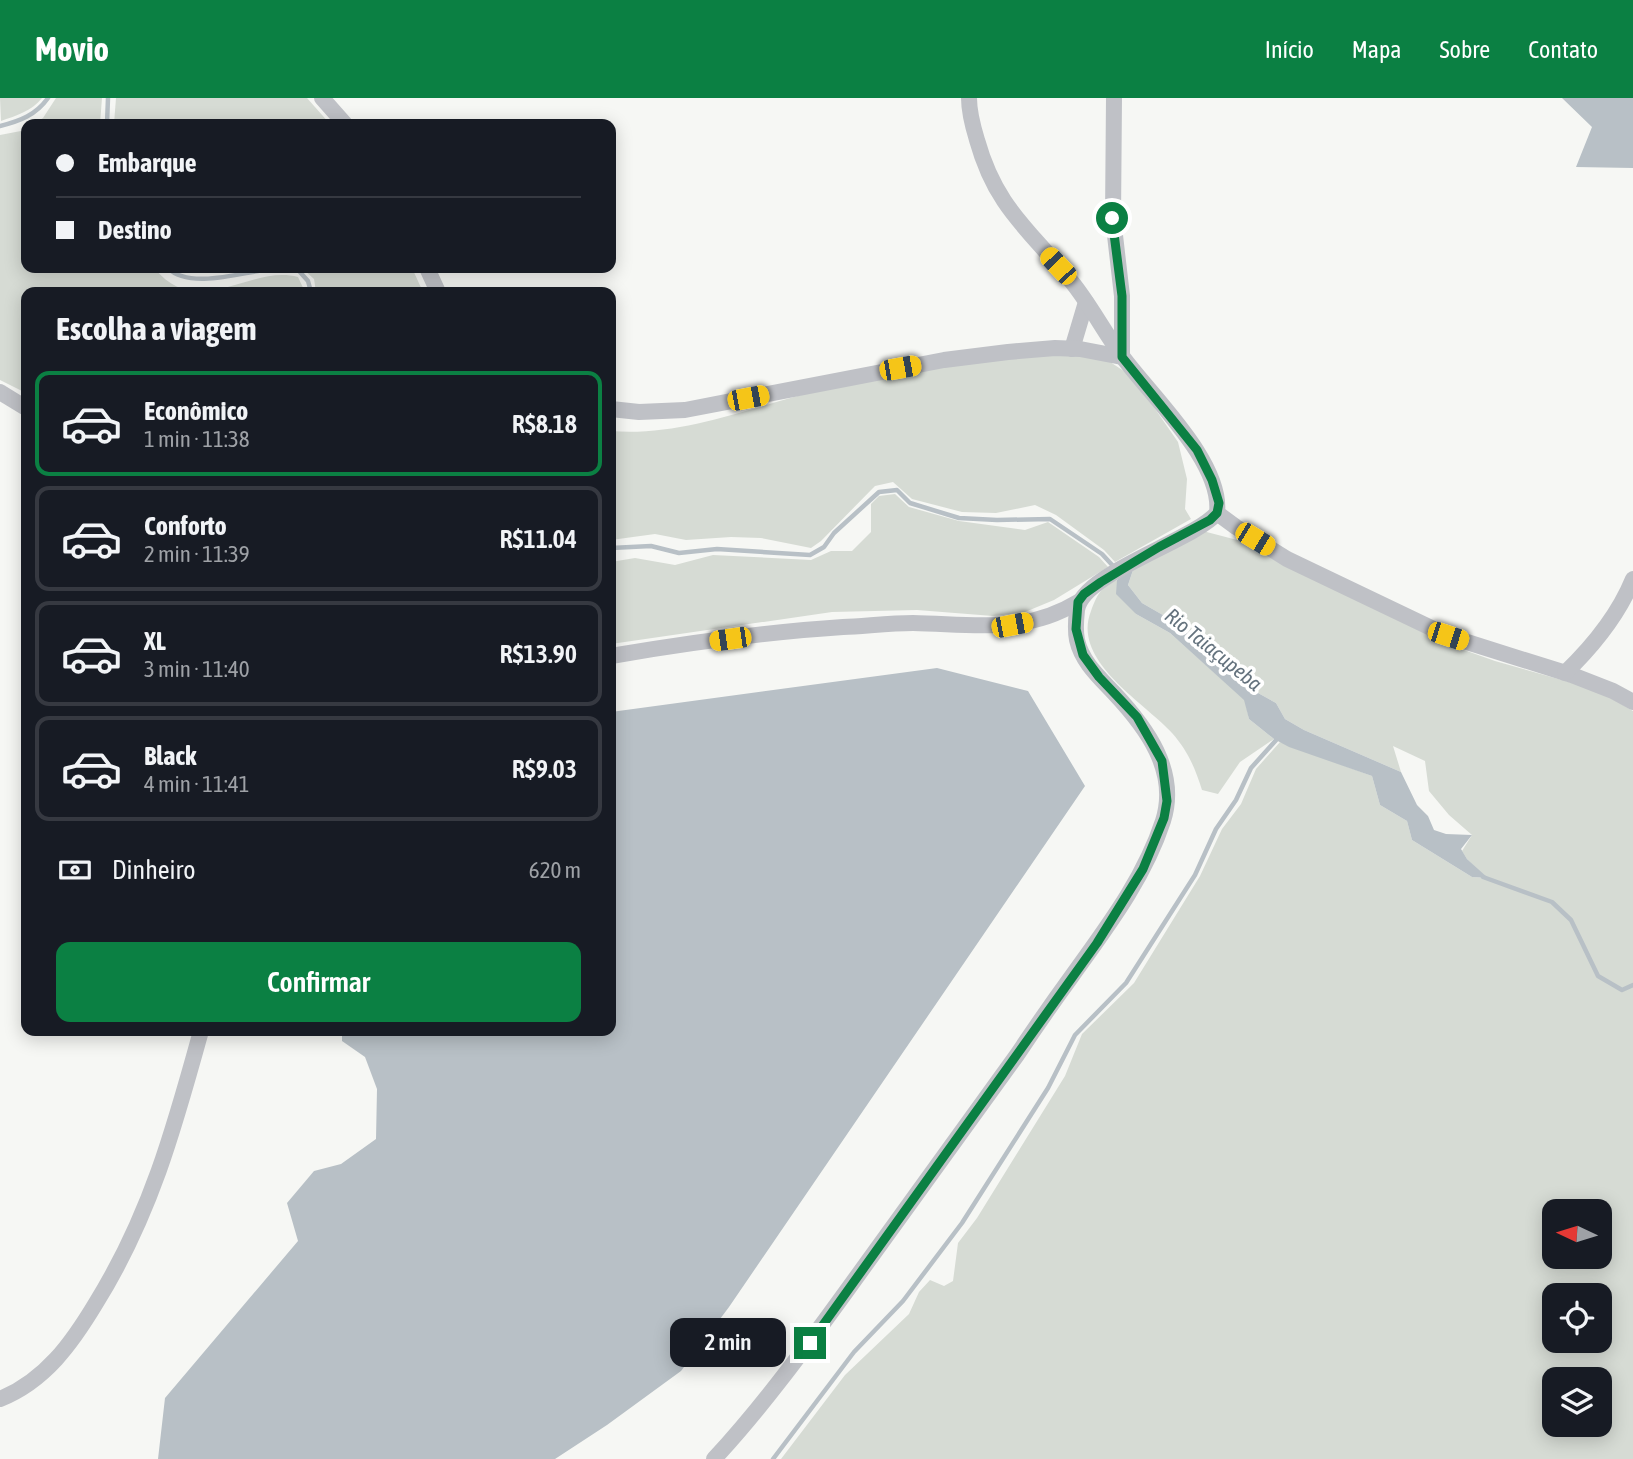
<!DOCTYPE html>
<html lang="pt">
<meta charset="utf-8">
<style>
body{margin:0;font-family:"Asap Condensed",sans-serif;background:#242831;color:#f1f3f6;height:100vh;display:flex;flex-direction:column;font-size:26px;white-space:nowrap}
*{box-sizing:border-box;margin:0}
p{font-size:23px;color:#9ea1a6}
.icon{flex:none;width:38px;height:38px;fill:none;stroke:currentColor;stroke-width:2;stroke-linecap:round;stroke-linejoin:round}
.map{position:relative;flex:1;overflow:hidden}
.sheet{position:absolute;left:21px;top:189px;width:595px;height:749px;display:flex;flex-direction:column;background:#171b24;border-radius:14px;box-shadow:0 4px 18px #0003}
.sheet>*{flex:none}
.banner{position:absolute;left:21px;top:21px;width:595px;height:154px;border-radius:14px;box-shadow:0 4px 18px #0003;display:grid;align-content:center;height:154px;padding:0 35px;background:#171b24}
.needle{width:46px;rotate:274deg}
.fabs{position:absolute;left:1542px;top:1101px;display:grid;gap:14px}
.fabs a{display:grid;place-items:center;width:70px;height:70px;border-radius:14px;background:#171b24;box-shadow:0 4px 18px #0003;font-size:35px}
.end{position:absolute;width:32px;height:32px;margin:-16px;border:9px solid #0b8043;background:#fff;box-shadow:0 0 0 4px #fff}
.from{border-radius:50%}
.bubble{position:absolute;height:49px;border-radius:14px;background:#171b24;box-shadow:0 4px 18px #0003;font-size:23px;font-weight:600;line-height:49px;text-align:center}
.car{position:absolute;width:21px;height:42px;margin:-21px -10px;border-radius:9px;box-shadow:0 0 5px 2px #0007;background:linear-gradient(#f5c518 24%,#345 0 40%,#f5c518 0 76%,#345 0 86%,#f5c518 0)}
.banner b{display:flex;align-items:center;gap:24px;height:66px;font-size:26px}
.banner b+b{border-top:2px solid #363941}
.banner i{width:18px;height:18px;background:#f1f3f6}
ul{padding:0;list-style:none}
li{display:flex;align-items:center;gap:21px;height:105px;margin:0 14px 10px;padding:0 21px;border:4px solid #363941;border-radius:14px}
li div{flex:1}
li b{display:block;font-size:26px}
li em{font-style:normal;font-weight:600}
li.active{border-color:#0b8043}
li>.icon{width:63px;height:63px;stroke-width:1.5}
h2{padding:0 35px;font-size:32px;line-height:84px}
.pay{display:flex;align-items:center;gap:18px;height:77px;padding:0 35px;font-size:26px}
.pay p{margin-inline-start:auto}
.button{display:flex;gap:14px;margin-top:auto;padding:14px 35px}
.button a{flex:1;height:80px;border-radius:14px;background:#0b8043;color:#fff;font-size:28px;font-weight:600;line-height:80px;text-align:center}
header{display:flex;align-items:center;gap:42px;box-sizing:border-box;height:98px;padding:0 35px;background:#0b8043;color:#fff}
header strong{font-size:33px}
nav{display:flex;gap:38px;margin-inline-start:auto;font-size:24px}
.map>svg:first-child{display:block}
.green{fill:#d6dbd4;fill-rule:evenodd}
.water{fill:#b8c0c6}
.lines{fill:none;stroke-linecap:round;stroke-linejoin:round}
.stream{stroke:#b8c0c6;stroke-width:4.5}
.minor{stroke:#bfc1c6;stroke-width:16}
.route{stroke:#0b8043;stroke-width:9}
.labels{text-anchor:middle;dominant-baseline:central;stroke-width:7;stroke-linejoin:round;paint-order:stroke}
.water-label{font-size:21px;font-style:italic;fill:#65737e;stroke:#fff}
</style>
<header>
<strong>Movio</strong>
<nav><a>Início</a><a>Mapa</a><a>Sobre</a><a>Contato</a></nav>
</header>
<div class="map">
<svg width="1633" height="1361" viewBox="0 0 1633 1361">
<rect width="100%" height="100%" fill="#f6f7f4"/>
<g class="green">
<path d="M 0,0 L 42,0 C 32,13 15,18 1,23 Z"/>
<polygon points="56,0 102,0 100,26 34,26 43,20"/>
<polygon points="116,0 307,0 330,26 114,26"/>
<path d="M 26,32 L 26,170 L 154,170 C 199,224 249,166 298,179 L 305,194 L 26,194 L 26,295 L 0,282 L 0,37 Z"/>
<polygon points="176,170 247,170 196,175"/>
<polygon points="302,170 412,170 423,194 316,194 314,181"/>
<path d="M 1065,252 L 1104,260 L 1133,279 L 1178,344 L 1187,381 L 1185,411 L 1191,421 L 1115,464 L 1104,452 L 1056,417 L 1035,407 L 996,415 L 962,414 L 912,401 L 893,384 L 875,388 L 821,443 L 811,450 L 761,440 L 731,439 L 686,442 L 655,436 L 611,442 L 611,333 C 685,339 758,306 829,290 C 906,273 986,264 1065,252 Z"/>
<polygon points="895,396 909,409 959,423 1025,432 1048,424 1099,459 1108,469 1054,502 1025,514 993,518 917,512 832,514 611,546 611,464 635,460 675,467 713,457 811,462 831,453 852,453 871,434 871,406 879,398"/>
<path d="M 1199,432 L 1241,443 L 1450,547 L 1495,563 L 1597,592 L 1633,613 L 1633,1361 L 781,1361 L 845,1277 L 909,1216 L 919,1194 L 930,1182 L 944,1188 L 953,1183 L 958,1145 L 977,1120 L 1065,978 L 1082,936 L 1134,885 L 1200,778 L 1222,731 L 1241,706 L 1256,671 L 1280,644 L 1372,678 L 1380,707 L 1407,723 L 1412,742 L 1472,779 L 1487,780 L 1467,761 L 1462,753 L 1472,737 L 1449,717 L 1429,693 L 1425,663 L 1393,648 L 1401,674 L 1304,632 L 1285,621 L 1276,605 L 1249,590 L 1175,524 L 1142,505 L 1128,487 L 1134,469 ZM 1554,1113 L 1600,1113 L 1600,1158 L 1554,1158 ZM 1554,1197 L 1600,1197 L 1600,1242 L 1554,1242 ZM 1554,1281 L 1600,1281 L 1600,1326 L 1554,1326 Z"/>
<path d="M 1117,482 L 1136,516 L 1170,535 L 1245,602 L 1249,621 L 1274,641 L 1240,664 L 1218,696 L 1202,692 C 1195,670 1188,653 1172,635 C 1144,604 1071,563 1091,513 C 1097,497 1101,488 1117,482 Z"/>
</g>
<g class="water">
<polygon points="1562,0 1633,0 1633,70 1576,69 1592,29"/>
<polygon points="1134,469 1128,487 1142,505 1175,524 1249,590 1276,605 1285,621 1304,632 1401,674 1417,707 1428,718 1434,732 1446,736 1472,737 1461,751 1467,761 1488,780 1472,779 1412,742 1407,723 1380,707 1372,678 1289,649 1274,641 1249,621 1244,602 1170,535 1136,516 1116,496 1117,482"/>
<polygon points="937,570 1028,593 1085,688 729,1209 681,1273 607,1327 555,1361 158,1361 165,1300 298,1143 287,1105 314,1073 341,1066 376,1041 377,991 365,959 342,943 342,933 611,933 611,614"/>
</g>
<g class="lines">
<g class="stream">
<polyline points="107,26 108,0"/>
<path d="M 0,28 C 20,23 36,17 48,0"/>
<path d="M 168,170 C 189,192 244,174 271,171 C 280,169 290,172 299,173 L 308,183 L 311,194"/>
<polyline points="611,450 651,448 679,455 717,451 810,457 824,449 834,435 879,394 897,392 910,405 959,420 997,422 1050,421 1102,456 1114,469"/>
<polyline points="1483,779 1552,804 1571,822 1598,878 1622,892 1633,887"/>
<polyline points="773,1361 854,1254 903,1203 962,1125 1048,990 1075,937 1126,885 1195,777 1216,731 1236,702 1251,670 1278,640"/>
</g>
<g class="minor">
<polyline points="322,0 345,26"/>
<polyline points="427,170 438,194"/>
<polyline points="1072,251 1086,204"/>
<polyline points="0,294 26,310"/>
<polyline points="611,311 639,314 685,312 944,262 1008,254 1055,250 1080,251 1122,259 1122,198 1113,120 1114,0"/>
<polyline points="1217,415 1236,429 1287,461 1448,538 1572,577 1613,593 1633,604"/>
<path d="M 611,558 C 687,545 766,534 843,529 C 866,528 890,525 913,525 C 972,526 1024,537 1078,504"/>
<path d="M 1565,575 C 1593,548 1618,518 1633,481"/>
<path d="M 0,1301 C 45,1283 72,1245 96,1205 C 150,1118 174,1031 201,933"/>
<path d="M 714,1361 C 763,1308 806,1249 848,1191 C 905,1113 961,1035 1017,957 C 1035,930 1053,904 1072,878 C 1107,829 1144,781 1163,723 C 1179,673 1146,629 1114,595 C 1099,579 1082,564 1077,542 C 1075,532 1076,521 1077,512 C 1082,475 1193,443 1217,415 C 1223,364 1150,297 1122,258 C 1104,234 1090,206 1071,183 C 1029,131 996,110 977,42 C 973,29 969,14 969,0"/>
</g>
</g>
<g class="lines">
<polyline class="route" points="810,1245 1097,845 1143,771 1164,720 1167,703 1162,663 1137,619 1099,579 1083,557 1076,531 1078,504 1084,496 1101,484 1159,449 1210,422 1217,415 1219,405 1212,382 1197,352 1122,259 1122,198 1112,120"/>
</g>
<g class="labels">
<g class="water-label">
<text transform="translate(1214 551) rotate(39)">Rio Taiaçupeba</text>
</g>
</g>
</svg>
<div class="fabs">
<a><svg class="needle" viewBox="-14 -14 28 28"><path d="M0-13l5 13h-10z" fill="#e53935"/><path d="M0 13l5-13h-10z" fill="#9ea1a6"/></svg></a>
<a><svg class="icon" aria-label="locate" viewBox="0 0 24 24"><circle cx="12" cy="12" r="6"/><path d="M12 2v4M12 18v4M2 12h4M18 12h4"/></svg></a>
<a><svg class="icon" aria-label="layers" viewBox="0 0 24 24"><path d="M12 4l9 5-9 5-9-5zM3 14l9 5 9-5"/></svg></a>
</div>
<i class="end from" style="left:1112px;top:120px"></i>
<i class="end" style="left:810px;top:1245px"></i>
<div class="bubble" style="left:670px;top:1220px;width:116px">2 min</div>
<i class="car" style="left:1058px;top:168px;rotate:317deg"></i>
<i class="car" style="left:900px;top:270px;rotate:80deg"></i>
<i class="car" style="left:748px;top:300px;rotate:79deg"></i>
<i class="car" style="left:1255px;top:441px;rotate:121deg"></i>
<i class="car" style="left:1012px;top:527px;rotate:79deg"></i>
<i class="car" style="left:1448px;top:538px;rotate:108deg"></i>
<i class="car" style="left:730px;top:541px;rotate:262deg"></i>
<div class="banner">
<b><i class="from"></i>Embarque</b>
<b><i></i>Destino</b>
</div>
<section class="sheet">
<h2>Escolha a viagem</h2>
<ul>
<li class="active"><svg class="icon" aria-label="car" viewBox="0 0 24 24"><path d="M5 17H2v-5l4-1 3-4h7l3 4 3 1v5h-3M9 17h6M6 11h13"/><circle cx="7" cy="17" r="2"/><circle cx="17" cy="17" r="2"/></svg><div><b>Econômico</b><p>1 min · 11:38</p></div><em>R$8.18</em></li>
<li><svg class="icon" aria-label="car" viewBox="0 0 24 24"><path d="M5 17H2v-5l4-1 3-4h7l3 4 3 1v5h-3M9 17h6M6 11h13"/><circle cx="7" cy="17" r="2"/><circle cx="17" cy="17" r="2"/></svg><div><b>Conforto</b><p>2 min · 11:39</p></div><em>R$11.04</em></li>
<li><svg class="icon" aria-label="car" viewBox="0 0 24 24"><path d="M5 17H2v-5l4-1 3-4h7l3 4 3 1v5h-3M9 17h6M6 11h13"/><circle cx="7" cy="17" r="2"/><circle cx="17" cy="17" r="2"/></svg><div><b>XL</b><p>3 min · 11:40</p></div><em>R$13.90</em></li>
<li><svg class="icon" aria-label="car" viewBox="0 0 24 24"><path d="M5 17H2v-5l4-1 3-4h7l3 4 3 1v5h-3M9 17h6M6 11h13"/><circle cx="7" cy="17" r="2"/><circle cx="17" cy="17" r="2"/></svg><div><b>Black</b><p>4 min · 11:41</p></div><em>R$9.03</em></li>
</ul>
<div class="pay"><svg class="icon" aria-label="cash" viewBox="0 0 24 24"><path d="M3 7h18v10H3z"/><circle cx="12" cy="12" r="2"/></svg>Dinheiro<p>620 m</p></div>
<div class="button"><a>Confirmar</a></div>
</section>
</div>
